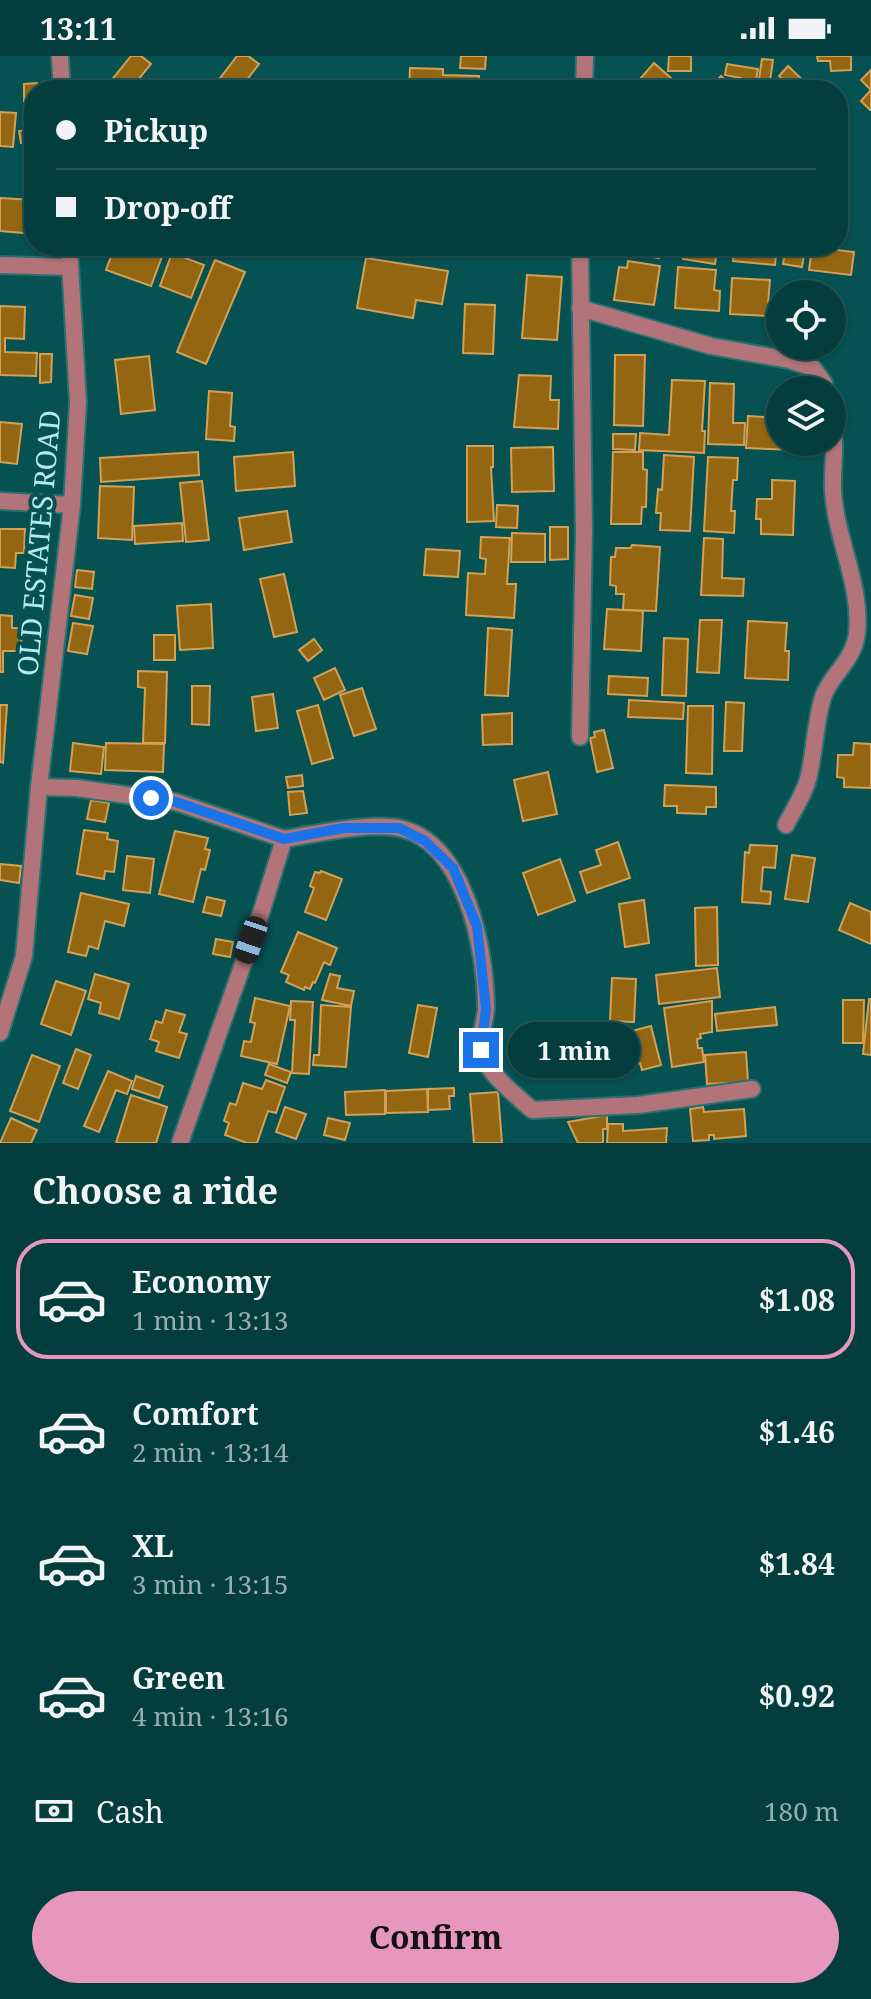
<!DOCTYPE html>
<meta charset="utf-8">
<style>
body{margin:0;font-family:"Noto Serif",serif;background:#0d4444;color:#f1f3f6;height:100vh;display:flex;flex-direction:column;font-size:30px;white-space:nowrap}
*{box-sizing:border-box;margin:0}
p{font-size:26px;color:#97aeb0}
.icon{flex:none;width:44px;height:44px;fill:none;stroke:currentColor;stroke-width:2;stroke-linecap:round;stroke-linejoin:round}
.map{position:relative;height:1087px;overflow:hidden}
.sheet{display:flex;flex-direction:column;background:#043d3d;flex:1}
.sheet>*{flex:none}
.top-card{position:absolute;left:24px;top:24px;width:824px;height:176px;border-radius:32px;box-shadow:0 2px 6px #0004,0 0 0 2px #255657;display:grid;align-content:center;height:176px;padding:0 32px;background:#043d3d}
.controls{position:absolute;left:766px;top:224px;display:grid;gap:16px}
.controls a{display:grid;place-items:center;width:80px;height:80px;border-radius:50%;background:#043d3d;box-shadow:0 2px 6px #0004,0 0 0 2px #255657;font-size:40px}
.end{position:absolute;width:36px;height:36px;margin:-18px;border:10px solid #1a73e8;background:#fff;box-shadow:0 0 0 4px #fff}
.from{border-radius:50%}
.bubble{position:absolute;height:56px;border-radius:28px;background:#043d3d;box-shadow:0 2px 6px #0004,0 0 0 2px #255657;font-size:26px;font-weight:700;line-height:56px;text-align:center}
.car{position:absolute;width:24px;height:48px;margin:-24px -12px;border-radius:10px;box-shadow:0 0 6px 2px #0007;background:linear-gradient(#222 24%,#8ab4d8 0 40%,#222 0 76%,#8ab4d8 0 86%,#222 0)}
.top-card b{display:flex;align-items:center;gap:28px;height:76px;font-size:30px}
.top-card b+b{border-top:2px solid #255657}
.top-card i{width:20px;height:20px;background:#f1f3f6}
ul{padding:0;list-style:none}
li{display:flex;align-items:center;gap:24px;height:120px;margin:0 16px 12px;padding:0 16px;border:4px solid transparent;border-radius:32px}
li div{flex:1}
li b{display:block;font-size:30px}
li em{font-style:normal;font-weight:700}
li.on{border-color:#e797bd}
li>.icon{width:72px;height:72px;stroke-width:1.5}
h2{padding:0 32px;font-size:36px;line-height:96px}
.pay{display:flex;align-items:center;gap:20px;height:88px;padding:0 32px;font-size:30px}
.pay p{margin-inline-start:auto}
.primary-button{display:flex;gap:16px;margin-top:auto;padding:16px 32px}
.primary-button a{flex:1;height:92px;border-radius:48px;background:#e797bd;color:#111;font-size:32px;font-weight:700;line-height:92px;text-align:center}
.status{display:flex;justify-content:space-between;align-items:center;height:56px;padding:0 40px;background:#043d3d;direction:ltr}
.status svg{height:22px;fill:currentColor}
.map>svg:first-child{display:block}
.building{fill:#946612;stroke:#d2a157;stroke-width:2}
.lines{fill:none;stroke-linecap:round;stroke-linejoin:round}
.street-casing{stroke:#297070;stroke-width:20}
.street{stroke:#b27478;stroke-width:16}
.route{stroke:#1a73e8;stroke-width:10}
.labels{text-anchor:middle;dominant-baseline:central;stroke-width:8;stroke-linejoin:round;paint-order:stroke}
.street-label{font-size:28px;fill:#b5eaea;stroke:#065151}
</style>
<div class="status"><b>13:11</b><svg viewBox="0 0 49 12"><path d="M0 12V9h3v3zM5 12V6h3v6zM10 12V3h3v9zM15 12V0h3v12zM26 1h20v11H26zM47 4h2v5h-2z"/></svg></div>
<div class="map">
<svg width="871" height="1087" viewBox="0 0 871 1087">
<rect width="100%" height="100%" fill="#065151"/>
<g class="building">
<polygon points="131,0 141,0 151,8 130,34 121,34 111,25"/>
<polygon points="237,0 248,0 259,8 239,34 211,34"/>
<polygon points="461,0 486,0 485,13 460,12"/>
<polygon points="669,0 691,0 691,15 668,15"/>
<polygon points="817,0 851,0 851,14 831,15 830,5 818,5"/>
<polygon points="762,3 773,4 770,25 759,23"/>
<polygon points="654,7 680,30 677,34 639,34 645,27 640,23"/>
<polygon points="727,8 758,13 754,34 738,34 741,22 725,19"/>
<polygon points="788,10 813,34 778,34 786,26 779,20"/>
<polygon points="410,12 443,13 443,19 479,20 478,34 409,34"/>
<polygon points="871,14 871,54 870,54 861,45 871,34 861,24"/>
<polygon points="721,20 731,29 726,34 698,34 703,28 708,34"/>
<polygon points="37,27 34,45 24,45 24,28"/>
<polygon points="0,56 16,57 13,91 0,90"/>
<polygon points="34,73 34,86 21,87 19,75"/>
<polygon points="0,142 34,144 34,178 0,175"/>
<polygon points="115,190 123,190 149,200 151,194 163,198 151,230 106,214"/>
<polygon points="616,190 661,190 659,202 615,195"/>
<polygon points="685,190 718,190 715,208 683,203"/>
<polygon points="735,190 777,190 775,209 733,205"/>
<polygon points="786,190 805,193 802,211 783,208"/>
<polygon points="812,191 854,196 851,219 809,214"/>
<polygon points="172,197 204,209 191,242 160,230"/>
<polygon points="366,202 448,215 442,248 416,244 413,262 357,252"/>
<polygon points="215,204 245,216 206,308 177,296"/>
<polygon points="628,205 660,210 654,249 614,244 619,211 627,212"/>
<polygon points="678,211 716,214 714,234 720,235 719,255 675,252"/>
<polygon points="527,219 562,221 557,284 522,282"/>
<polygon points="732,222 770,224 767,260 730,258"/>
<polygon points="465,248 495,249 493,298 463,297"/>
<polygon points="0,250 25,251 24,283 5,282 5,296 37,297 36,320 0,319"/>
<polygon points="40,298 52,298 51,326 40,327"/>
<polygon points="615,299 645,299 643,370 614,369"/>
<polygon points="149,300 155,354 121,358 115,304"/>
<polygon points="519,319 551,320 550,344 559,344 558,373 514,371"/>
<polygon points="672,324 705,325 702,375 705,375 704,397 639,394 640,377 669,379"/>
<polygon points="710,327 734,328 733,367 745,367 744,389 708,388"/>
<polygon points="209,335 232,337 230,370 235,371 234,385 206,383"/>
<polygon points="748,360 780,362 780,386 794,386 794,394 746,392"/>
<polygon points="0,366 22,368 17,408 0,406"/>
<polygon points="613,378 636,378 635,394 613,393"/>
<polygon points="467,390 493,390 493,411 491,411 494,465 467,466"/>
<polygon points="553,391 554,435 512,436 511,392"/>
<polygon points="198,396 199,419 101,426 100,402"/>
<polygon points="293,396 295,430 236,435 234,401"/>
<polygon points="613,396 643,396 643,413 647,414 646,451 642,451 641,468 611,468"/>
<polygon points="664,399 694,401 690,475 660,474 661,457 656,457 658,433 662,434"/>
<polygon points="708,401 738,402 737,424 733,424 731,455 735,455 734,477 704,475"/>
<polygon points="772,424 795,425 793,479 761,478 761,463 756,463 757,443 772,443"/>
<polygon points="202,425 209,484 186,486 180,427"/>
<polygon points="100,430 134,431 132,484 98,482"/>
<polygon points="497,449 518,450 517,472 496,471"/>
<polygon points="287,455 292,486 244,494 239,462"/>
<polygon points="182,467 183,485 135,488 134,470"/>
<polygon points="550,471 568,471 568,503 550,504"/>
<polygon points="0,473 25,473 24,497 16,497 15,512 0,511"/>
<polygon points="512,477 545,478 545,506 511,506"/>
<polygon points="481,481 510,482 507,528 516,528 514,562 466,559 468,517 485,518 486,503 480,502"/>
<polygon points="704,482 723,483 722,522 744,523 743,540 701,539"/>
<polygon points="632,489 660,491 656,555 623,554 624,538 616,538 616,530 610,529 611,501 615,501 616,492 631,492"/>
<polygon points="426,493 460,495 458,521 424,519"/>
<polygon points="77,514 94,516 92,533 75,531"/>
<polygon points="284,518 297,576 274,581 260,523"/>
<polygon points="75,539 93,542 89,563 71,560"/>
<polygon points="211,548 213,592 180,594 177,550"/>
<polygon points="607,553 643,555 641,595 604,593"/>
<polygon points="0,559 12,560 12,572 22,572 21,595 3,595 3,616 0,616"/>
<polygon points="700,564 722,564 719,617 697,616"/>
<polygon points="748,565 787,567 785,595 789,595 788,624 745,622"/>
<polygon points="73,567 93,570 87,598 68,595"/>
<polygon points="488,572 512,574 508,640 485,639"/>
<rect x="154" y="579" width="21" height="25"/>
<polygon points="664,582 688,583 686,640 662,639"/>
<polygon points="314,583 322,594 308,605 299,594"/>
<polygon points="335,612 345,634 324,644 314,622"/>
<polygon points="138,615 167,616 165,687 143,687 145,632 138,631"/>
<polygon points="609,620 648,622 647,640 608,638"/>
<polygon points="192,630 210,630 209,669 192,668"/>
<polygon points="362,632 376,673 354,680 340,639"/>
<polygon points="273,638 278,672 256,675 252,641"/>
<polygon points="629,644 684,647 683,663 628,661"/>
<polygon points="726,646 744,647 742,695 724,695"/>
<polygon points="0,649 7,649 3,707 0,706"/>
<polygon points="318,649 333,702 312,708 297,655"/>
<polygon points="688,650 713,650 712,718 686,717"/>
<polygon points="512,657 512,688 483,689 482,659"/>
<polygon points="604,674 613,712 597,716 590,682 595,681 594,676"/>
<polygon points="73,687 104,691 101,718 70,715"/>
<polygon points="106,687 164,688 163,716 105,714"/>
<polygon points="854,687 871,688 871,732 844,731 844,722 837,721 838,699 853,699"/>
<polygon points="548,716 557,758 523,765 514,724"/>
<polygon points="302,719 303,730 288,732 286,721"/>
<polygon points="665,729 716,731 716,751 706,751 706,758 677,757 677,750 664,750"/>
<polygon points="303,735 307,757 290,759 288,736"/>
<polygon points="91,744 109,747 105,766 87,763"/>
<polygon points="84,774 108,777 107,783 118,785 114,816 105,815 104,823 77,818"/>
<polygon points="175,775 208,782 205,793 210,794 205,814 201,813 193,846 159,838"/>
<polygon points="618,786 630,822 587,837 580,816 601,809 596,794"/>
<polygon points="750,789 777,790 775,812 763,811 761,835 771,836 770,848 742,846 745,796 749,797"/>
<polygon points="792,799 815,802 808,846 785,843"/>
<polygon points="127,800 154,803 150,837 123,834"/>
<polygon points="560,803 575,845 538,859 523,817"/>
<polygon points="0,808 21,810 19,827 0,824"/>
<polygon points="321,815 342,823 326,864 305,856 314,832 310,830 315,816 320,817"/>
<polygon points="81,837 129,848 124,870 105,865 98,893 89,890 86,900 68,896"/>
<polygon points="207,841 225,845 221,860 203,856"/>
<polygon points="644,844 649,887 625,891 619,848"/>
<polygon points="850,847 871,856 871,888 839,874"/>
<polygon points="717,851 718,909 696,910 695,852"/>
<polygon points="298,876 337,892 330,909 324,906 315,927 313,926 310,933 305,931 304,934 286,926 289,919 281,916"/>
<polygon points="216,883 233,886 230,901 213,898"/>
<polygon points="717,912 720,941 659,948 656,919"/>
<polygon points="95,918 129,928 119,963 99,957 101,947 88,943"/>
<polygon points="330,918 340,920 337,932 354,935 351,950 322,944"/>
<polygon points="612,922 636,923 634,966 610,965"/>
<polygon points="56,925 86,935 71,979 41,968"/>
<polygon points="255,942 290,950 277,1008 241,1000 244,985 251,986 255,967 250,966"/>
<polygon points="869,943 871,943 871,999 863,998"/>
<polygon points="843,944 864,944 863,987 843,987"/>
<polygon points="291,945 313,946 309,1018 292,1017 295,964 290,964"/>
<polygon points="712,945 712,976 700,978 701,982 697,983 698,992 702,992 704,1006 672,1011 664,952"/>
<polygon points="321,949 351,951 346,1011 313,1009 314,999 319,999"/>
<polygon points="418,949 437,952 428,1001 409,997"/>
<polygon points="775,951 777,969 717,975 715,958"/>
<polygon points="166,954 185,959 179,976 187,978 179,1002 156,995 159,986 150,983 156,965 162,967"/>
<polygon points="651,970 661,1009 642,1014 640,1007 632,1009 628,996 633,995 628,976"/>
<polygon points="619,981 625,1005 579,1016 573,992"/>
<polygon points="76,993 91,999 78,1033 63,1027"/>
<polygon points="746,996 748,1026 707,1028 705,999"/>
<polygon points="32,999 60,1010 39,1066 10,1055"/>
<polygon points="269,1008 291,1016 287,1027 265,1019"/>
<polygon points="108,1015 132,1025 127,1038 116,1034 99,1076 84,1070"/>
<polygon points="136,1020 163,1030 159,1042 132,1033"/>
<polygon points="266,1024 285,1031 276,1057 268,1055 257,1087 247,1087 225,1079 229,1067 224,1065 230,1047 236,1049 243,1027 262,1033"/>
<polygon points="454,1032 454,1040 449,1040 450,1053 428,1054 428,1033"/>
<polygon points="427,1033 428,1056 386,1057 386,1035"/>
<polygon points="385,1034 385,1058 346,1059 345,1036"/>
<polygon points="498,1036 502,1087 474,1087 470,1038"/>
<polygon points="131,1039 167,1051 156,1087 116,1087"/>
<polygon points="285,1051 306,1058 296,1083 276,1076"/>
<polygon points="703,1051 704,1056 744,1053 746,1080 714,1083 714,1079 709,1079 709,1084 693,1085 690,1053"/>
<polygon points="607,1059 607,1073 603,1073 603,1087 578,1087 568,1066"/>
<polygon points="11,1062 37,1074 31,1087 0,1087"/>
<polygon points="328,1062 350,1067 345,1084 324,1079"/>
<polygon points="608,1068 623,1068 623,1075 667,1072 666,1087 607,1087"/>
</g>
<g class="lines">
<defs>
<g id="street">
<polyline points="60,0 62,34"/>
<polyline points="584,34 585,0"/>
<polyline points="0,209 70,211"/>
<polyline points="580,252 711,290 789,304 813,312 824,327 825,334"/>
<polyline points="0,445 72,449"/>
<polyline points="580,681 584,476 580,190"/>
<polyline points="39,731 77,732 176,746 284,783 261,857 180,1087"/>
<path d="M 786,769 C 793,754 806,736 809,719 C 815,693 815,667 823,641 C 831,618 854,605 857,577 C 862,528 835,482 833,433 C 832,410 837,389 832,366"/>
<path d="M 284,783 C 316,778 368,766 399,772 C 466,786 486,896 486,952 C 486,965 478,981 481,994 C 484,1015 517,1040 532,1054 L 638,1049 L 752,1033"/>
<polyline points="0,977 24,900 39,731 72,449 78,346 69,190"/>
</g>
</defs>
<use href="#street" class="street-casing"/>
<use href="#street" class="street"/>
</g>
<g class="lines">
<polyline class="route" points="151,742 176,746 284,783 344,772 399,772 425,785 453,812 477,870 486,953 481,994"/>
</g>
<g class="labels">
<g class="street-label">
<text transform="translate(38 487) rotate(-85)">OLD ESTATES ROAD</text>
</g>
</g>
</svg>
<div class="controls">
<a><svg class="icon" aria-label="locate" viewBox="0 0 24 24"><circle cx="12" cy="12" r="6"/><path d="M12 2v4M12 18v4M2 12h4M18 12h4"/></svg></a>
<a><svg class="icon" aria-label="layers" viewBox="0 0 24 24"><path d="M12 4l9 5-9 5-9-5zM3 14l9 5 9-5"/></svg></a>
</div>
<i class="end from" style="left:151px;top:742px"></i>
<i class="end" style="left:481px;top:994px"></i>
<div class="bubble" style="left:508px;top:966px;width:132px">1 min</div>
<i class="car" style="left:251px;top:884px;rotate:199deg"></i>
<div class="top-card">
<b><i class="from"></i>Pickup</b>
<b><i></i>Drop-off</b>
</div>
</div>
<section class="sheet">
<h2>Choose a ride</h2>
<ul>
<li class="on"><svg class="icon" aria-label="car" viewBox="0 0 24 24"><path d="M5 17H2v-5l4-1 3-4h7l3 4 3 1v5h-3M9 17h6M6 11h13"/><circle cx="7" cy="17" r="2"/><circle cx="17" cy="17" r="2"/></svg><div><b>Economy</b><p>1 min · 13:13</p></div><em>$1.08</em></li>
<li><svg class="icon" aria-label="car" viewBox="0 0 24 24"><path d="M5 17H2v-5l4-1 3-4h7l3 4 3 1v5h-3M9 17h6M6 11h13"/><circle cx="7" cy="17" r="2"/><circle cx="17" cy="17" r="2"/></svg><div><b>Comfort</b><p>2 min · 13:14</p></div><em>$1.46</em></li>
<li><svg class="icon" aria-label="car" viewBox="0 0 24 24"><path d="M5 17H2v-5l4-1 3-4h7l3 4 3 1v5h-3M9 17h6M6 11h13"/><circle cx="7" cy="17" r="2"/><circle cx="17" cy="17" r="2"/></svg><div><b>XL</b><p>3 min · 13:15</p></div><em>$1.84</em></li>
<li><svg class="icon" aria-label="car" viewBox="0 0 24 24"><path d="M5 17H2v-5l4-1 3-4h7l3 4 3 1v5h-3M9 17h6M6 11h13"/><circle cx="7" cy="17" r="2"/><circle cx="17" cy="17" r="2"/></svg><div><b>Green</b><p>4 min · 13:16</p></div><em>$0.92</em></li>
</ul>
<div class="pay"><svg class="icon" aria-label="cash" viewBox="0 0 24 24"><path d="M3 7h18v10H3z"/><circle cx="12" cy="12" r="2"/></svg>Cash<p>180 m</p></div>
<div class="primary-button"><a>Confirm</a></div>
</section>
